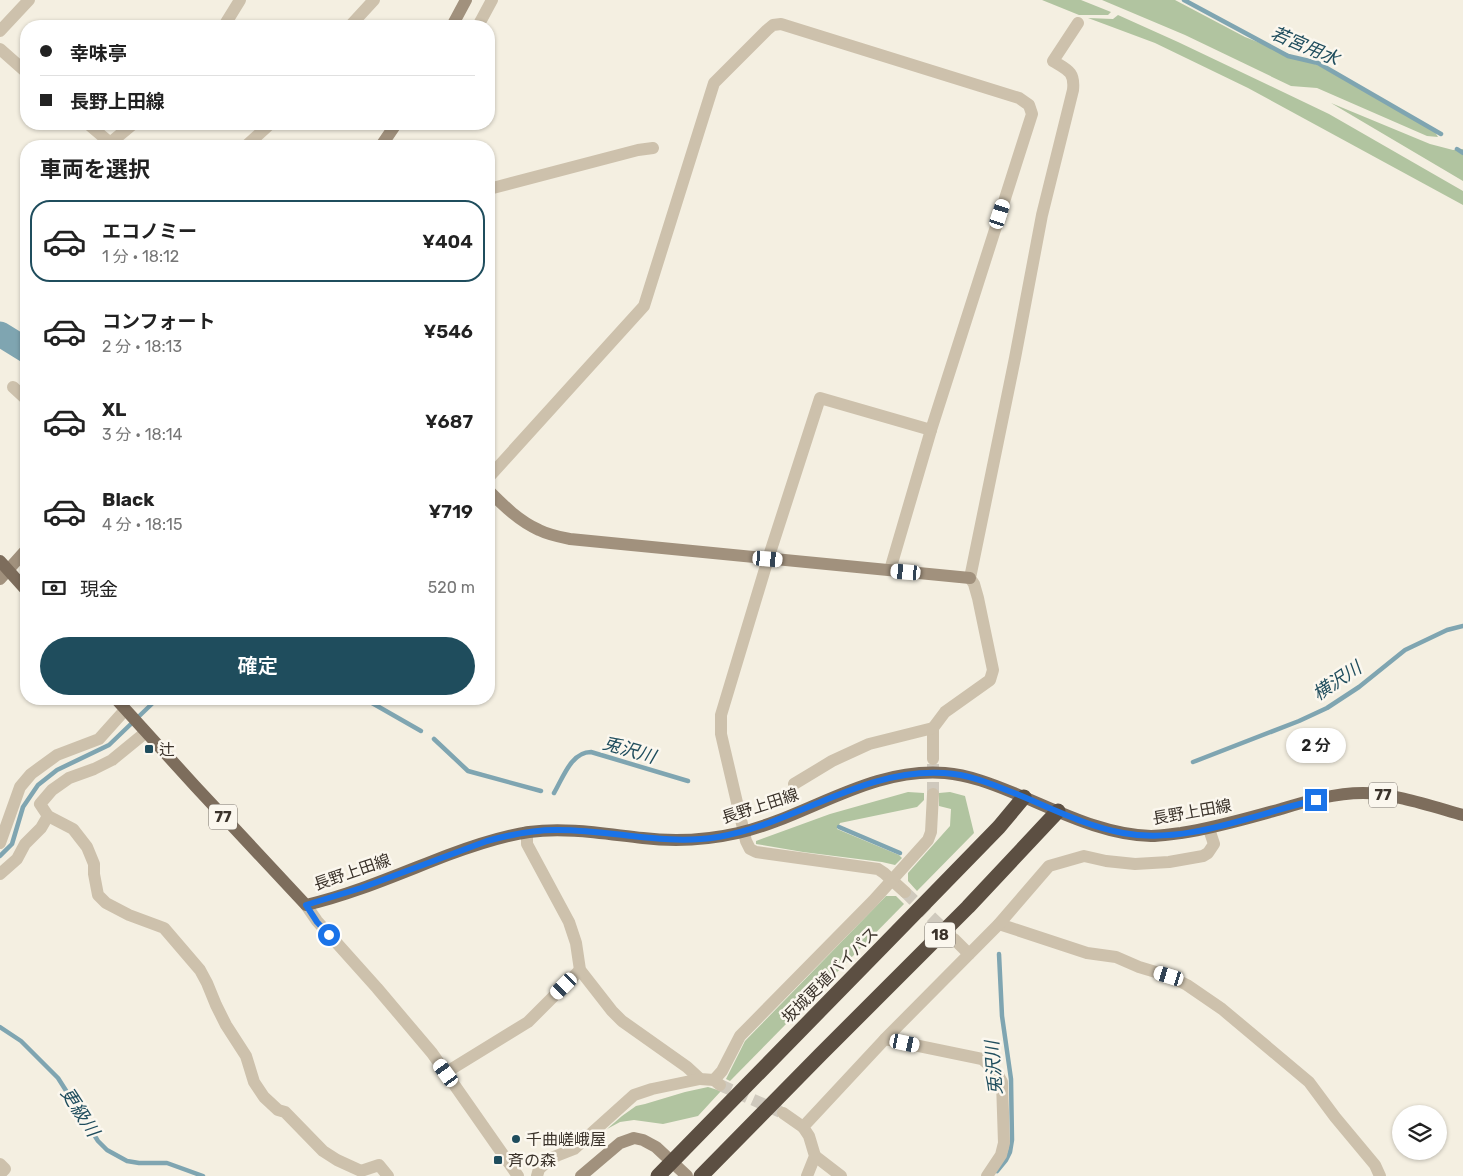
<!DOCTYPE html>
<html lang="ja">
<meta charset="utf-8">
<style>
body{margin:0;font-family:Rubik,"Noto Sans JP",sans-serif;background:#f6f6f6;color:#222;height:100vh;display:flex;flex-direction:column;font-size:19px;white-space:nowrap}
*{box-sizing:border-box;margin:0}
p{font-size:16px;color:#767676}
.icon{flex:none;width:28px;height:28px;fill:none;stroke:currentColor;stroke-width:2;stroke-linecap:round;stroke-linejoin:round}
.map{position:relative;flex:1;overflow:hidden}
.panel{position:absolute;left:20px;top:140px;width:475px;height:565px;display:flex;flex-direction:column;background:#fff;border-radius:20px;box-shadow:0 1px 4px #0004}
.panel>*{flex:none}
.guide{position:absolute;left:20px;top:20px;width:475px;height:110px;border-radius:20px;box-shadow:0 1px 4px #0004;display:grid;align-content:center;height:110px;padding:0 20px;background:#fff}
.buttons{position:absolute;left:1392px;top:1105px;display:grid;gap:10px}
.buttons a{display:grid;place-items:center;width:55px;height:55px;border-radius:50%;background:#fff;box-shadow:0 1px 4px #0004;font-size:25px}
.end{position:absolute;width:22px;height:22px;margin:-11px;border:6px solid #1a73e8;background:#fff;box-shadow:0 0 0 2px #fff}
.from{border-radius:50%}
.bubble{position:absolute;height:35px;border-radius:18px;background:#fff;box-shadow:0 1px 4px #0004;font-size:16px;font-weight:600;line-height:35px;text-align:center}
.car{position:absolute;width:15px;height:30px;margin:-15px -8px;border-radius:6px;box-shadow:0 0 4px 1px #0007;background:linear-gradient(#fff 24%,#345 0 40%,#fff 0 76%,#345 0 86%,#fff 0)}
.guide b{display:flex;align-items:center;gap:18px;height:48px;font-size:19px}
.guide b+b{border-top:1px solid #e0e0e0}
.guide i{width:12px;height:12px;background:#222}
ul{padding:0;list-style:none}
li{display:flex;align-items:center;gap:15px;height:82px;margin:0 10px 8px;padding:0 10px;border:2px solid transparent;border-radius:20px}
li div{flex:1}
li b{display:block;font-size:19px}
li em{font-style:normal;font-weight:600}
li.selected{border-color:#1f4d5d}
li>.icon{width:45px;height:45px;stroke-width:1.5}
h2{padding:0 20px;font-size:22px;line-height:60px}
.pay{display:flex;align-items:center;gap:12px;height:55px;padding:0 20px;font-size:19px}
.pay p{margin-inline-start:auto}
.cta{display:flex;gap:10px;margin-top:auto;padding:10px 20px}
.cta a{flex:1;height:58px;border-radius:30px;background:#1f4d5d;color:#fff;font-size:20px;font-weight:600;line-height:58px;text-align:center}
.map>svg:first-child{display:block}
.green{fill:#b1c4a0}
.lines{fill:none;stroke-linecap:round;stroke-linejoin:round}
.stream{stroke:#7fa5b1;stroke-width:4.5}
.river{stroke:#7fa5b1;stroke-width:25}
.street-tunnel{stroke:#cfc9bd;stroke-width:12;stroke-dasharray:12 6;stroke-linecap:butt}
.street{stroke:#cdc1ac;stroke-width:12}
.secondary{stroke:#a1917d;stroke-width:12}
.primary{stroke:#7d6d5c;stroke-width:12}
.highway{stroke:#5c4f42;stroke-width:15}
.route{stroke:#1a73e8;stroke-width:6}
.poi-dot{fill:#1f4d5d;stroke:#fbf7ee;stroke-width:2}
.labels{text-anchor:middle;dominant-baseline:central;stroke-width:5;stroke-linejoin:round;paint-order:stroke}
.shield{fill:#fbf7ee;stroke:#756e66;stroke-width:1}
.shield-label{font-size:15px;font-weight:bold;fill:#3b332b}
.poi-label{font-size:16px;fill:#3b332b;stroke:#fbf7ee;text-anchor:start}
.street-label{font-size:16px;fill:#3b332b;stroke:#fbf7ee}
.water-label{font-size:18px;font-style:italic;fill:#1f4d5d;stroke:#fbf7ee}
</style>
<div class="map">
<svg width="1463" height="1176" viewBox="0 0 1463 1176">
<rect width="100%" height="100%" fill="#f4efe1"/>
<g class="green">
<polygon points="1042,0 1081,0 1111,12 1108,15 1079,15"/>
<polygon points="1102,0 1175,0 1245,37 1320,66 1435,132 1438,137 1427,136 1317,88 1291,86 1185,35"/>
<polygon points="1118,15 1178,42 1329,114 1463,191 1463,205 1248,88 1155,43 1088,18 1113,19"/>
<polygon points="1331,103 1430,144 1453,150 1463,149 1463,181"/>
<polygon points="908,792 924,793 924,800 917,807 840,823 837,829 899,855 902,858 895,865 882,862 803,852 756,844 756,841 830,814"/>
<polygon points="950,792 965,796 974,833 917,891 908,881 908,873 950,826 951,809 939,806 939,793"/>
<polygon points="886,896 896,896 904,904 730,1081 726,1079 745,1041"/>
<polygon points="708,1087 721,1091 698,1116 663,1124 634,1120 620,1122 607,1129 622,1116 636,1106 645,1104 685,1092"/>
</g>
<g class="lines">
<g class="stream">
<polyline points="1184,0 1288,56 1318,63 1441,134"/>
<polyline points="1457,149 1463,153"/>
<polyline points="365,699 421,731"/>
<polyline points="434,739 468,771 541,791"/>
<polyline points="1193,762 1299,721 1327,708 1359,687 1405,650 1447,630 1463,626"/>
<path d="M 554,793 C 563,778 571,752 591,752 L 688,781"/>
<polyline points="839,827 900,853"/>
<polyline points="0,856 12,844 23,807 38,785 57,770 109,745 157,699"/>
<polyline points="0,1027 21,1041 58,1078 98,1141 107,1150 127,1161 139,1163 167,1163 203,1176"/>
<polyline points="997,1171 1006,1160 1010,1152 1012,1140 1011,1079 1002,1016 999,954"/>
</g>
<polyline class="river" points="0,334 26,350"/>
<g class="street-tunnel">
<polyline points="933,794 933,762"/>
<polyline points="905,892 952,937"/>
<polyline points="720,1085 783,1113"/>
</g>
<g class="street">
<polyline points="224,26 240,0"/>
<polyline points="350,26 374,0"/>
<polyline points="478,26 492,0"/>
<polyline points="0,31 29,0"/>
<polyline points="0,49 26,72"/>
<polyline points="88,124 114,146"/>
<polyline points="110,143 133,124"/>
<polyline points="246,146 270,124"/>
<polyline points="489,189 638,150 653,148"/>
<polyline points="13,387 26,399"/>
<polyline points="489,477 644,306 714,83 767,30 773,25 781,24 1019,98 1029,105 1032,114 931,430 890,570"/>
<polyline points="145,733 112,760 94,769 69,778 52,790 40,804 48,816 73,829 87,847 94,864 94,874 98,895 106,903 129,915 164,928 200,970 207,983 216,1005 226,1025 246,1056 254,1082 264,1097 278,1110 285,1112 323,1151 337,1160 361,1171 379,1165 388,1176"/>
<path d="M 933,759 L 933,728 L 945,712 L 990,680 L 993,670 L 978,598 L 974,584 L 970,578 L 1015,358 L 1042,215 L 1073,90 C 1075,72 1068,70 1053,61 L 1078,23"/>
<polyline points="794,784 832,761 869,744 933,728"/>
<polyline points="527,832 527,844 569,922 576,943 580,970 612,1011 622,1021 687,1067 700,1079 714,1080 720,1085"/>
<polyline points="0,843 20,787 31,774 57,755 99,739 125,710"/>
<polyline points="0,874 17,859 25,844 41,828 48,816"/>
<polyline points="905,892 884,873 878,869 756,852 750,849 746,841 721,734 721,715 768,559 820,398 931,430"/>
<polyline points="306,905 317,921 377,988 432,1053 518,1176"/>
<polyline points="999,924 1087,953 1116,957 1139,967 1169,976 1187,985 1222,1009 1309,1082 1335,1117 1375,1165 1380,1176"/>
<polyline points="954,939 969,954"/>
<polyline points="885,1039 982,1059 996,1071 1002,1082 1004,1143 1001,1155 987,1176"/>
<polyline points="445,1073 528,1022 580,970"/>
<polyline points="714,1080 722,1071 740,1036 873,901 928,840 931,832 933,794"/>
<polyline points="783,1113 803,1127"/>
<polyline points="815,1156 841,1176"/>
<polyline points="0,1164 5,1169 0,1174"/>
<polyline points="537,1176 539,1169 551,1158 574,1149 634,1095 652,1089 700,1079"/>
<polyline points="807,1176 815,1156 809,1136 803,1127 885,1039 999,924 1049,866 1084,856 1106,861 1135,864 1169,862 1203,856 1208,853 1214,844 1209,829"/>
</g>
<g class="secondary">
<polyline points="452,26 466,0"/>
<polyline points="381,146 396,124"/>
<path d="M 489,491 C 504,506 519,521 539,530 C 549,535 560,537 570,539 L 970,578"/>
<polyline points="0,579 26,550"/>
<polyline points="581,1176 620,1143 634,1138 643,1140 656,1147 687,1176"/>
</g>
<g class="primary">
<polyline points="0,561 26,590"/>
<path d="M 116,699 L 195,786 L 306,905 C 354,894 401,873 448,855 C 475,845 501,836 529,832 C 567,827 605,834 643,838 C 675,842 707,840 738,833 C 808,817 869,767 945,773 C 969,775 992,784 1014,793 C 1058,811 1103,835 1151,836 C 1161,836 1171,834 1181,833 C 1215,828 1248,818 1281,809 C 1307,801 1335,793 1363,793 C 1393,793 1434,807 1463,815"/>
</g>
<g class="highway">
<polyline points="658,1176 882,947 999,827 1024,797"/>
<polyline points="701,1176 820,1055 968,907 1058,811"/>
</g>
</g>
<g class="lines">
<path class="route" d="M 329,935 L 317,922 L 306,905 L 361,888 L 487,841 C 509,835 532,830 555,830 C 610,829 662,846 718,837 C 795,824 862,768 944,773 C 968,774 992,784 1014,793 C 1049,807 1085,826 1123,833 C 1186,845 1254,814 1316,800"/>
</g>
<g class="poi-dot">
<rect x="144" y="744" width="10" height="10" rx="2.5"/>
<circle cx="516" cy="1139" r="5"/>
<rect x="493" y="1155" width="10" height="10" rx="2.5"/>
</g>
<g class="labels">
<g class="shield">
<rect x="1369" y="782.5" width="28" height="25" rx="4"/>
<rect x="209" y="804.5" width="28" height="25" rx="4"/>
<rect x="925" y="922.5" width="30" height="25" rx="4"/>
</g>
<g class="shield-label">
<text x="1383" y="795">77</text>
<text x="223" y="817">77</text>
<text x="940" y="935">18</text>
</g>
<g class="poi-label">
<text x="159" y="749">辻</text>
<text x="526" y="1139">千曲嵯峨屋</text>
<text x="508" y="1160">斉の森</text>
</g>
<g class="street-label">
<text transform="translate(760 806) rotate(-18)">長野上田線</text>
<text transform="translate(1192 812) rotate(-10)">長野上田線</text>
<text transform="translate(352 872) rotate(-19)">長野上田線</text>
<text transform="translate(830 975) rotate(-45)">坂城更埴バイパス</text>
</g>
<g class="water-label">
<text transform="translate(1305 46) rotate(23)">若宮用水</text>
<text transform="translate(1337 681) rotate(-34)">横沢川</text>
<text transform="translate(629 750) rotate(16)">兎沢川</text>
<text transform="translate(994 1068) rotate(-94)">兎沢川</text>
<text transform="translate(80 1112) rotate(57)">更級川</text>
</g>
</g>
</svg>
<div class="buttons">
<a><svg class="icon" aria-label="layers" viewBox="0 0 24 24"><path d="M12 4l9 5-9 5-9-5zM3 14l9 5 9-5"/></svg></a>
</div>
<i class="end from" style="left:329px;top:935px"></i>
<i class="end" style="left:1316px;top:800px"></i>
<div class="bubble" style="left:1286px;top:728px;width:60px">2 分</div>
<i class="car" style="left:1000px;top:214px;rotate:18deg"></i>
<i class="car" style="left:768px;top:559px;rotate:95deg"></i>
<i class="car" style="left:906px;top:572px;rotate:275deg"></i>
<i class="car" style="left:1169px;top:976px;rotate:287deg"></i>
<i class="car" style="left:564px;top:986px;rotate:225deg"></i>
<i class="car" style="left:905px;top:1043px;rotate:102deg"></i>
<i class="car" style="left:446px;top:1073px;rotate:324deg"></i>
<div class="guide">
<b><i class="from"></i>幸味亭</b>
<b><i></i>長野上田線</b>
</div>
<section class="panel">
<h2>車両を選択</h2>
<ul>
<li class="selected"><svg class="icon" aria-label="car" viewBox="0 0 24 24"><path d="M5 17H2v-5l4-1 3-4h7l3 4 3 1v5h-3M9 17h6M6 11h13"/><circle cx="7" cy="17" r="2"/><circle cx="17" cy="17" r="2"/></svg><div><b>エコノミー</b><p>1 分 · 18:12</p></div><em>¥404</em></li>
<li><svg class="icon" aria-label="car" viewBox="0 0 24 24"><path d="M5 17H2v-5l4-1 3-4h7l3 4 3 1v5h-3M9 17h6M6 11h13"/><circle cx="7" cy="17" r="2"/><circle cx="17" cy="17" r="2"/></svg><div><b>コンフォート</b><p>2 分 · 18:13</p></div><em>¥546</em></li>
<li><svg class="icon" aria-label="car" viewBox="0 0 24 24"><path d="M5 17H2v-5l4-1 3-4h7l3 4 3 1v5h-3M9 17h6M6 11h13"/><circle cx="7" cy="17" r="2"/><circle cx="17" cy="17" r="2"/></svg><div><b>XL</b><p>3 分 · 18:14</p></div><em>¥687</em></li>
<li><svg class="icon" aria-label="car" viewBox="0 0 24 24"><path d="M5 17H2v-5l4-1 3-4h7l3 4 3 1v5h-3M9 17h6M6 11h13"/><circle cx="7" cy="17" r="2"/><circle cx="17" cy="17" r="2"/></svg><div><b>Black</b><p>4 分 · 18:15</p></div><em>¥719</em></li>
</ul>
<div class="pay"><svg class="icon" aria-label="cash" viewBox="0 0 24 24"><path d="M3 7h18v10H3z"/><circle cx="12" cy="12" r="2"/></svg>現金<p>520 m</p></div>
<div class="cta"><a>確定</a></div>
</section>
</div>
